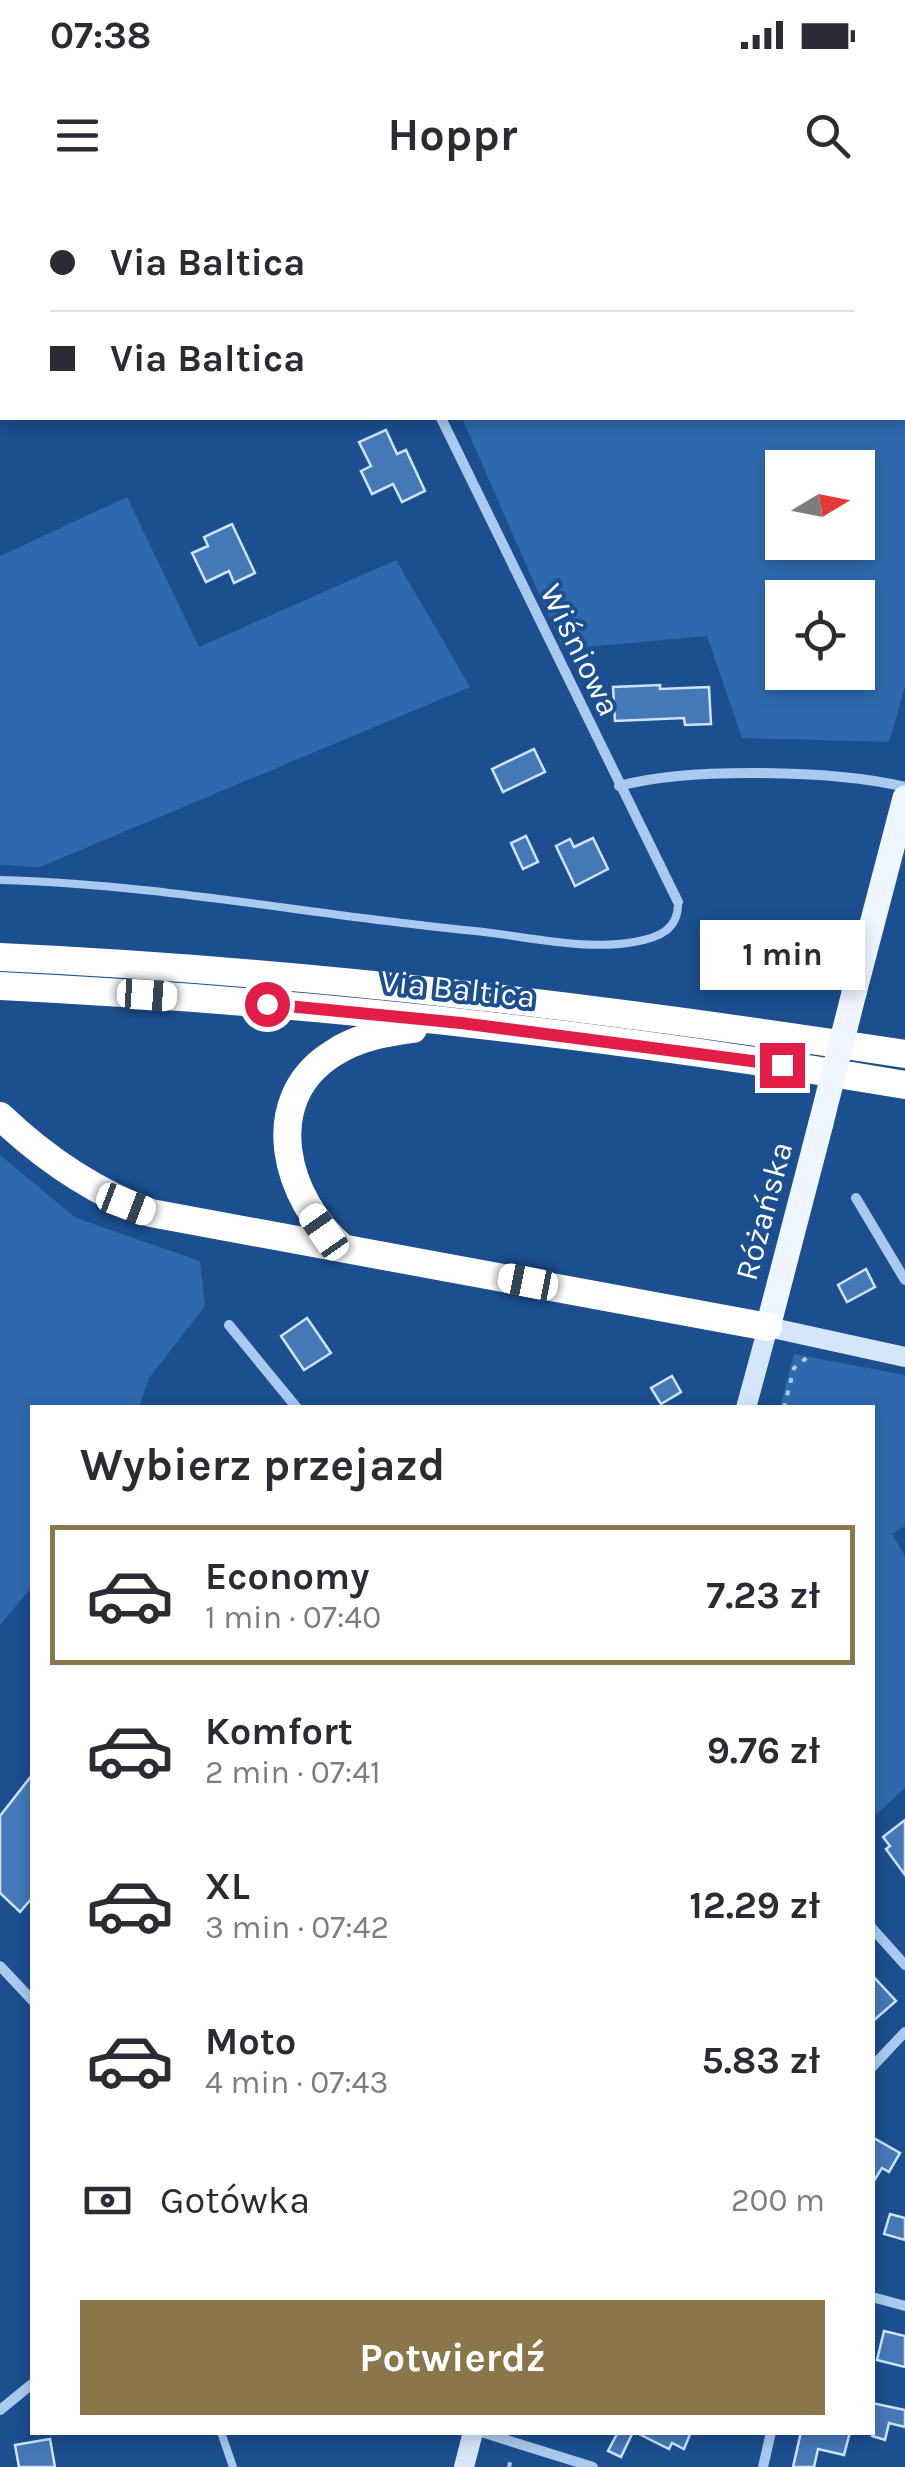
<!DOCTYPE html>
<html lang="pl">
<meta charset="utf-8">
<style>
body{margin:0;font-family:Karla,sans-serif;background:#f7f7f7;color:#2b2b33;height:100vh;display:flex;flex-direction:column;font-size:38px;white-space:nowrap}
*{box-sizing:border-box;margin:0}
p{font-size:32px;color:#7c7c81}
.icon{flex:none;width:55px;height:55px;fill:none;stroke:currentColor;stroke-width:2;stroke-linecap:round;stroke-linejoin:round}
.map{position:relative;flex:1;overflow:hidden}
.details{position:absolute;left:30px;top:1205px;width:845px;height:1030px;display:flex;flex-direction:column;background:#fff;border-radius:0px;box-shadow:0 5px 15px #0003}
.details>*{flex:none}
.hud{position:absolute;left:0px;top:0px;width:905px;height:220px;box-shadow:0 5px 15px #0003;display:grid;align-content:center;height:220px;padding:0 50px;background:#fff}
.needle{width:65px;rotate:80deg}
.controls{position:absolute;left:765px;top:250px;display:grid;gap:20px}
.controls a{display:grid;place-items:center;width:110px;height:110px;border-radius:0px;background:#fff;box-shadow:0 5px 15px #0003;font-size:50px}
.end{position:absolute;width:45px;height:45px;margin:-22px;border:12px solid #e11d48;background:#fff;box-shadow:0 0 0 5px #fff}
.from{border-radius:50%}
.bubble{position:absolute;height:70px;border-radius:0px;background:#fff;box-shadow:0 5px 15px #0003;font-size:32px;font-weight:700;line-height:70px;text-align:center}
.car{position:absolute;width:30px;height:60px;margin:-30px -15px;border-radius:12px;box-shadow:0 0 8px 2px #0007;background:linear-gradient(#fff 24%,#345 0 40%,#fff 0 76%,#345 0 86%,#fff 0)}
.hud b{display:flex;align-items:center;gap:35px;height:95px;font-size:38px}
.hud b+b{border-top:2px solid #e1e1e2}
.hud i{width:25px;height:25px;background:#2b2b33}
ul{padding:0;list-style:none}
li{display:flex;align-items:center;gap:30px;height:140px;margin:0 20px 15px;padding:0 30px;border:5px solid transparent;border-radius:0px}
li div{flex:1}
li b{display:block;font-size:38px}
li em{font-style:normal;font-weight:700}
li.on{border-color:#8a764a}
li>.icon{width:90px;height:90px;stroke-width:1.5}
h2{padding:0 50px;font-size:45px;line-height:120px}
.pay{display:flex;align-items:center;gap:25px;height:110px;padding:0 50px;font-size:38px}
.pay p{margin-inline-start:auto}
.action{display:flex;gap:20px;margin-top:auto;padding:20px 50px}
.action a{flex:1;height:115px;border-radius:0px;background:#8a764a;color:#fff;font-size:40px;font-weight:700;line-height:115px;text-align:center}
.status{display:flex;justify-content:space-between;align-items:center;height:70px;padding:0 50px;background:#fff;direction:ltr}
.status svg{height:28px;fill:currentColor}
header{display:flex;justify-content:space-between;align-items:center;height:130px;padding:0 50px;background:#fff;font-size:45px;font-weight:700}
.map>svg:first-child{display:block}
.green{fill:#2e69ad;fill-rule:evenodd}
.building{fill:#4478b7;stroke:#cfe3fa;stroke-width:2.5}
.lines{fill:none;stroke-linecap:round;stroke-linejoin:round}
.path{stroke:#a9c9ee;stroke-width:4;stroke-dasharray:5 8;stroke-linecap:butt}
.lane{stroke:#a9c9ee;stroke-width:8}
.street{stroke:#a9c9ee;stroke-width:10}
.secondary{stroke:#d6e6fa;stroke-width:20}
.primary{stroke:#f0f6ff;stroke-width:25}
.highway{stroke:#fff;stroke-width:28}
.primary-bridge{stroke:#f0f6ff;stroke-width:25}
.route{stroke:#e11d48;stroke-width:12}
.labels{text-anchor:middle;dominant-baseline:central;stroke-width:8;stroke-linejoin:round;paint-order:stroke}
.street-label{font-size:32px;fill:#fff;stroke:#1b4f8f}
</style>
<div class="status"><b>07:38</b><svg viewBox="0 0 49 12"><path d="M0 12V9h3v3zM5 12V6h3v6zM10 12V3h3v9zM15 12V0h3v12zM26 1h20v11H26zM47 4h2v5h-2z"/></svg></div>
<header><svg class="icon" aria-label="menu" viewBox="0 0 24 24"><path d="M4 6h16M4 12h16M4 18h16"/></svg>Hoppr<svg class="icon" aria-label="search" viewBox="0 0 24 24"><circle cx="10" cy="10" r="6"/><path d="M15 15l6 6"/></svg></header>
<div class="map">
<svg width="905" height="2267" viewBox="0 0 905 2267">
<rect width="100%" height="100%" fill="#1b4f8f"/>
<g class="green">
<path d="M 818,0 L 905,0 L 905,487 L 889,542 L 742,538 L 707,436 L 563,449 L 462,218 L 902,218 L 902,2 ZM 782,268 L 858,268 L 858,342 L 782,342 ZM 782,398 L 858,398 L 858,472 L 782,472 Z"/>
<polygon points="127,297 199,447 396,360 470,487 40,667 0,665 0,356"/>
<polygon points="0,955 76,1018 200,1061 205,1106 149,1178 139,1207 32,1208 32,1387 0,1425"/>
<polygon points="794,1154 905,1175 905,1326 892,1334 905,1356 905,1588 873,1617 872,1208 780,1207"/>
</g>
<g class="building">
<polygon points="386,230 397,254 406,250 425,291 402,302 393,284 372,294 361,271 371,266 359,242"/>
<polygon points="232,324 255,373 234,383 229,371 206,382 192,353 208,346 204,337"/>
<polygon points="660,485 660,489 709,487 711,524 685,525 684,518 615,521 613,487"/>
<polygon points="534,549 545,572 503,592 492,569"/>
<polygon points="526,636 538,662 523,669 511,643"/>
<polygon points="593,638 608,669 575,686 556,646 570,639 574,647"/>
<polygon points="866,1069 875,1087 847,1102 838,1085"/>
<polygon points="307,1118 331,1153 304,1170 281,1136"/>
<polygon points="672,1176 681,1192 661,1204 651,1188"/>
<polygon points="32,1575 32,1698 20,1712 0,1693 0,1616"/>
<polygon points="905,1620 905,1675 886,1649 890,1646 883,1637"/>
<polygon points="872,1775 896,1801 872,1822"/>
<polygon points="872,1937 900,1953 889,1972 882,1968 872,1984"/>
<polygon points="890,2014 905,2018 905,2040 884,2034"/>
<polygon points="884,2131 905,2136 905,2167 877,2160"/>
<polygon points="872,2203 905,2210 905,2227 889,2223 885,2240 872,2236"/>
<polygon points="618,2232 633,2232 621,2257 608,2251"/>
<polygon points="635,2232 691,2232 684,2249 672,2243 669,2249"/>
<polygon points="801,2232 850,2232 844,2255 818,2249 814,2267 793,2267"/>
<polygon points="50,2239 55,2267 19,2267 15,2245"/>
</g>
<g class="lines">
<g class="path">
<polyline points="784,1208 794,1168 809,1156"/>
<polyline points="509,2267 512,2255"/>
</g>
<g class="lane">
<path d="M 0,680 C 159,684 317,716 475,731 C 525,736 584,751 634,742 C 658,738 679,730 678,702"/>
<polyline points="221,2232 233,2267"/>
</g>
<g class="street">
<polyline points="343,0 344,2"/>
<polyline points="543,0 544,2"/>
<polyline points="441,218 678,702"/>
<path d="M 619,586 C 688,567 835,570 905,587"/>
<polyline points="856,998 905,1080"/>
<polyline points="229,1125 297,1208"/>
<polyline points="872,1728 905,1765"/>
<polyline points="0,1766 32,1800"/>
<polyline points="872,1867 905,1832"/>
<polyline points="872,2097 905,2106"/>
<polyline points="0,2210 32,2184"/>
<polyline points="481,2232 593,2267"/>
<polyline points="763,2267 771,2232"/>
</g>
<g class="secondary">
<polyline points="746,1208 768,1127 905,1157"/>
<polyline points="464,2267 473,2232"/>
</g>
<g class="primary">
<polyline points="854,793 905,598"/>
<polyline points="768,1127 821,923"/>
</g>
<g class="highway">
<path d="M 0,757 C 304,771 605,808 905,854"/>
<path d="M 0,786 C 303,801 606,834 905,885"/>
<path d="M 0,916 C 44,958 94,992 151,1013 L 768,1127"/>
<path d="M 343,1048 C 286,1001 258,901 332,854 C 357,837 384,833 413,829"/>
</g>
<polyline class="primary-bridge" points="821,923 854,793"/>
</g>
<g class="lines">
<polyline class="route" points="267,804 461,823 782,865"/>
</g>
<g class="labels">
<g class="street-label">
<text transform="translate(580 450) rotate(64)">Wiśniowa</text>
<text transform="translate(458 789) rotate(6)">Via Baltica</text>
<text transform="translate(764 1011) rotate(-75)">Różańska</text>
</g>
</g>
</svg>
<div class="controls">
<a><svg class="needle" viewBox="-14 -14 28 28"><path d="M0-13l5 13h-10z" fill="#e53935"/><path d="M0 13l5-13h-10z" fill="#7c7c81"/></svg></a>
<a><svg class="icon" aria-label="locate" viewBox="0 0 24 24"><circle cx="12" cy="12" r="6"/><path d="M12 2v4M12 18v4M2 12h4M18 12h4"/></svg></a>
</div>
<i class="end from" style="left:267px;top:804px"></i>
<i class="end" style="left:782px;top:865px"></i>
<div class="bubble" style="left:700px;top:720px;width:165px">1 min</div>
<i class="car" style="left:147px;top:795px;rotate:94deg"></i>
<i class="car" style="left:126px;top:1004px;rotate:111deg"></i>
<i class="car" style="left:324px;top:1032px;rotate:325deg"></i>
<i class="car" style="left:528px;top:1082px;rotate:281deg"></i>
<div class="hud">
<b><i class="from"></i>Via Baltica</b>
<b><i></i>Via Baltica</b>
</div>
<section class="details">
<h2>Wybierz przejazd</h2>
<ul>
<li class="on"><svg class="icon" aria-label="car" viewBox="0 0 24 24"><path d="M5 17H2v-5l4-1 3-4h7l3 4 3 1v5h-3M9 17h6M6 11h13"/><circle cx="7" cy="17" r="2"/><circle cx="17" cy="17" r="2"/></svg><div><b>Economy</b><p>1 min · 07:40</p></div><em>7.23 zł</em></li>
<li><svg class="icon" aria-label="car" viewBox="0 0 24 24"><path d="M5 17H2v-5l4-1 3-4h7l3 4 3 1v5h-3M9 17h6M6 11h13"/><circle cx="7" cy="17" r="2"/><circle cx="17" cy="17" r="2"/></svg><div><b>Komfort</b><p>2 min · 07:41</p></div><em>9.76 zł</em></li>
<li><svg class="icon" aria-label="car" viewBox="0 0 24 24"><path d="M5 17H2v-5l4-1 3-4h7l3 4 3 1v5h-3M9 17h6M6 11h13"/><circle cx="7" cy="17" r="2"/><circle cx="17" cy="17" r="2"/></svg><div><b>XL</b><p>3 min · 07:42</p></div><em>12.29 zł</em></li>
<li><svg class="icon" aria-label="car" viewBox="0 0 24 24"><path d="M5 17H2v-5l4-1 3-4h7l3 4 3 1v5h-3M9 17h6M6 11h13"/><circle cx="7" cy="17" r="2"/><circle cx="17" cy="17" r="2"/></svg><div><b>Moto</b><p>4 min · 07:43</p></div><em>5.83 zł</em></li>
</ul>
<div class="pay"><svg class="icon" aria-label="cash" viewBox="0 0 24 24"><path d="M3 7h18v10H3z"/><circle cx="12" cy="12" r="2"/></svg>Gotówka<p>200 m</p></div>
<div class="action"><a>Potwierdź</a></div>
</section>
</div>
